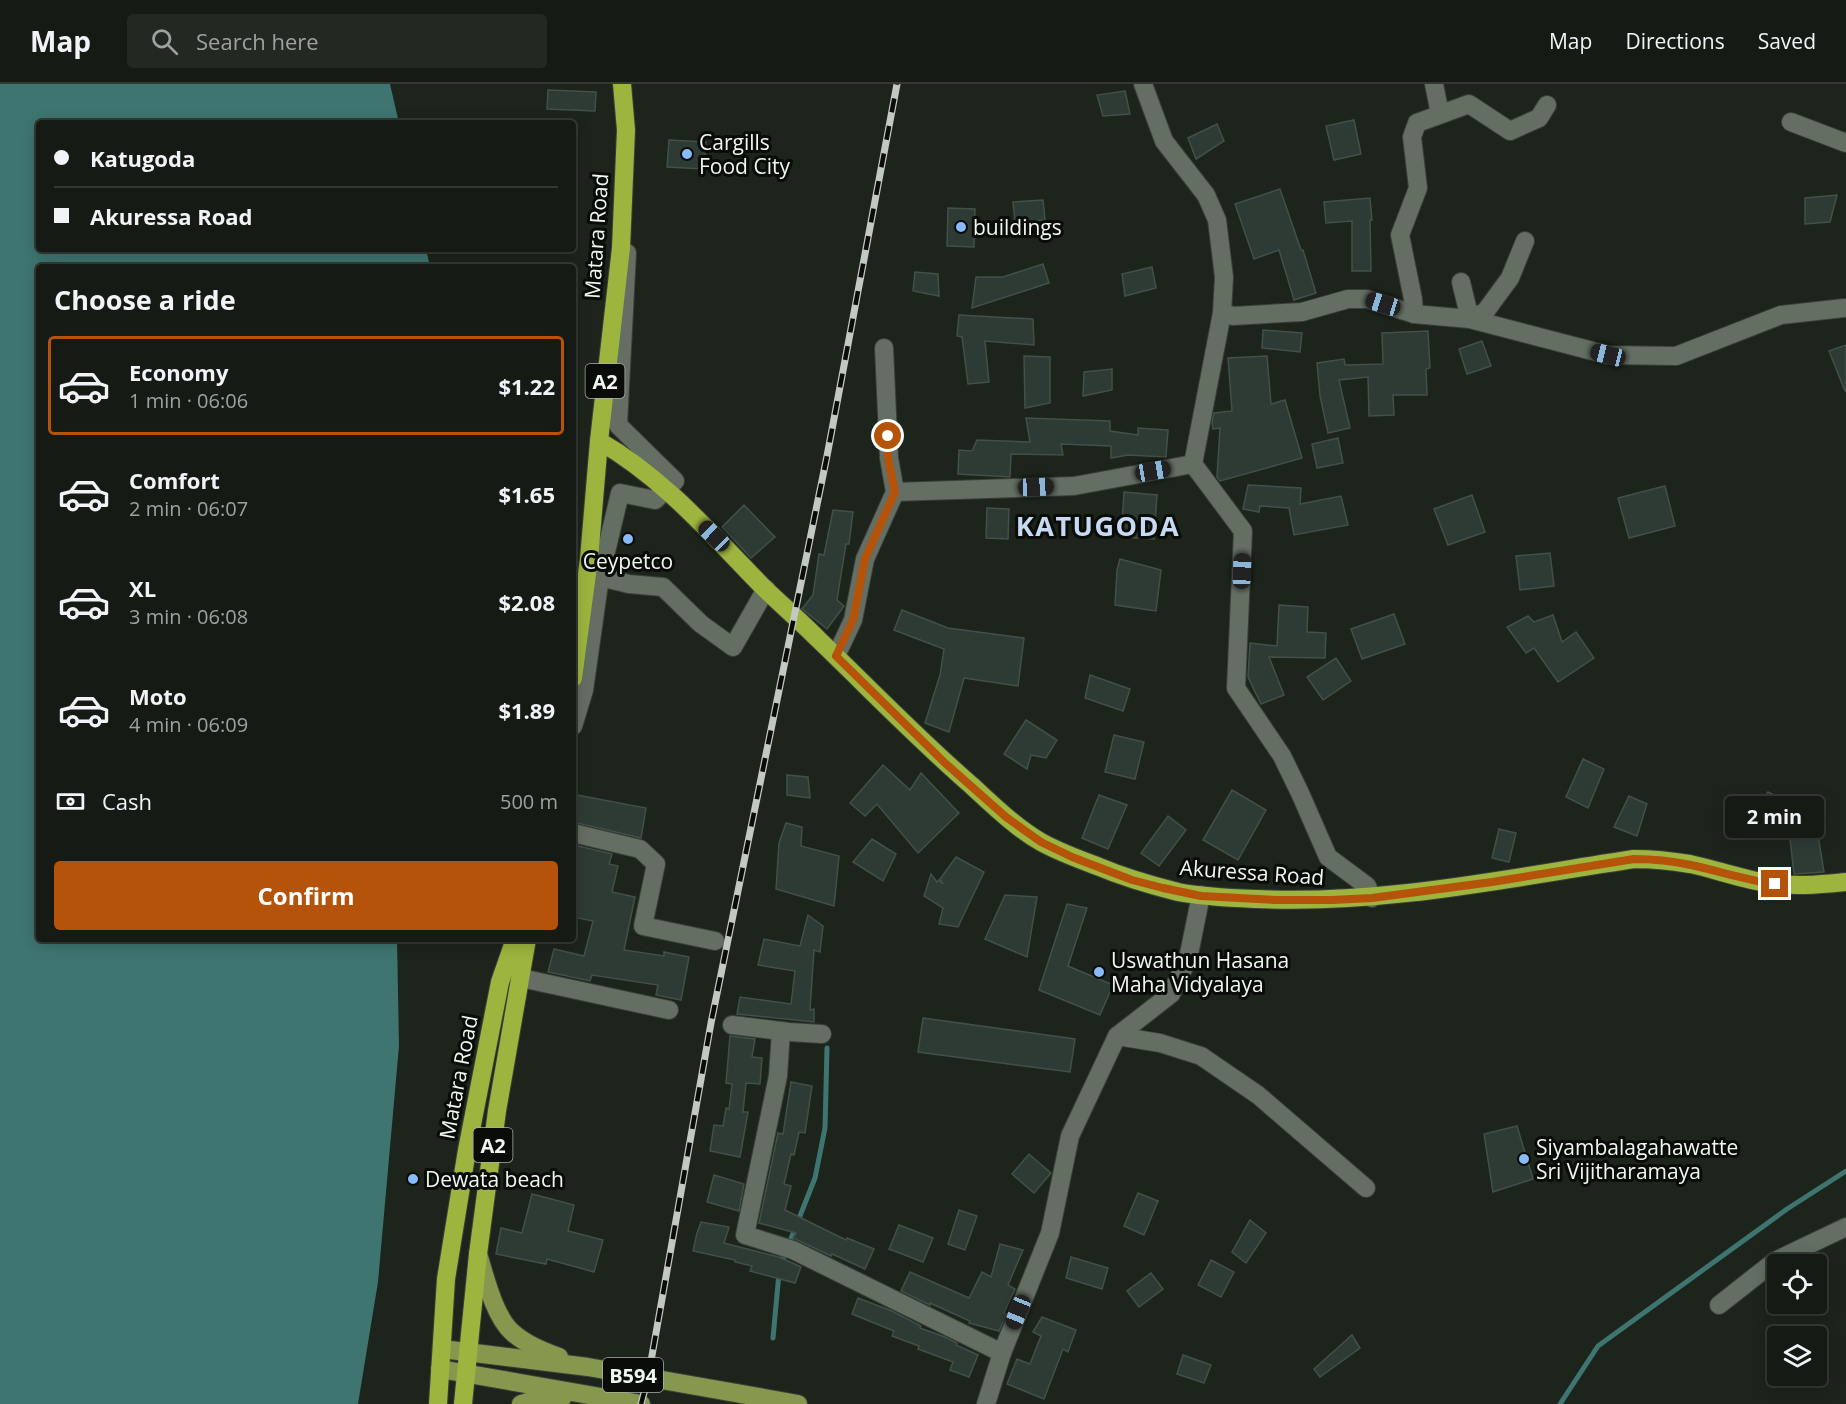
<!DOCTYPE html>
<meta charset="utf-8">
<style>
body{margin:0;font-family:"Open Sans",sans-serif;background:#222822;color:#f1f3f6;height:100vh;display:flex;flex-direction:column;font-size:22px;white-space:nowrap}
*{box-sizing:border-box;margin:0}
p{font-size:20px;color:#9da1a0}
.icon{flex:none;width:33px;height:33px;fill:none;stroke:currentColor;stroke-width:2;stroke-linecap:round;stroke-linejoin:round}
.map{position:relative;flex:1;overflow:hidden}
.drawer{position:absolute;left:36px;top:180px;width:540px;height:678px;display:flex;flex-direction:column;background:#151b14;border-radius:6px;box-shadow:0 3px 15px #0003,0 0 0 2px #343934}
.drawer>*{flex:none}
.top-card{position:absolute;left:36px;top:36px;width:540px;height:132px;border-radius:6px;box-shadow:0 3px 15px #0003,0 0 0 2px #343934;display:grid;align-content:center;height:132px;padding:0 18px;background:#151b14}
.fabs{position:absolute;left:1767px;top:1170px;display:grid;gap:12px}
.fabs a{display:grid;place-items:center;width:60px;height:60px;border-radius:6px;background:#151b14;box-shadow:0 3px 15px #0003,0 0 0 2px #343934;font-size:30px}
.end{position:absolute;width:27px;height:27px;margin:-14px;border:8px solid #b45309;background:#fff;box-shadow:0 0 0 3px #fff}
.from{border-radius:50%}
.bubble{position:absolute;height:42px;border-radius:6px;background:#151b14;box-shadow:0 3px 15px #0003,0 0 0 2px #343934;font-size:20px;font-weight:700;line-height:42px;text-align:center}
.car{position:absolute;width:18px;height:36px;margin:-18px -9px;border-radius:8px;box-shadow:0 0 4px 2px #0007;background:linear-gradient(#222 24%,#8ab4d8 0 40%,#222 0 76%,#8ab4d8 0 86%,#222 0)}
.top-card b{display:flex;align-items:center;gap:21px;height:57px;font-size:22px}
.top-card b+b{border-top:2px solid #343934}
.top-card i{width:15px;height:15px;background:#f1f3f6}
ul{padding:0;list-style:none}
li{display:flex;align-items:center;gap:18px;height:99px;margin:0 12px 9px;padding:0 6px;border:3px solid transparent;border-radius:6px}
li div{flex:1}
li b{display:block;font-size:22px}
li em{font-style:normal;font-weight:700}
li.current{border-color:#b45309}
li>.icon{width:54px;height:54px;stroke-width:1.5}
h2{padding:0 18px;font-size:27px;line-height:72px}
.pay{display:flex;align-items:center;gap:15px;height:66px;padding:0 18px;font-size:22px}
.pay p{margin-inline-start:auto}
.action{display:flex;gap:12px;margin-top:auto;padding:12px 18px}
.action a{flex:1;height:69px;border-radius:6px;background:#b45309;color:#fff;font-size:24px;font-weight:700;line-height:69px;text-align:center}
header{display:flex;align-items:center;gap:36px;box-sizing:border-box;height:84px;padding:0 30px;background:#151b14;border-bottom:2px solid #343934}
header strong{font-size:28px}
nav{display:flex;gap:33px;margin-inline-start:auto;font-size:21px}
.search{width:420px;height:54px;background:#222822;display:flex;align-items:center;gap:15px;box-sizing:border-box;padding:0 21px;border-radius:6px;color:#9da1a0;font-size:22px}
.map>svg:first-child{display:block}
.water{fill:#3e7570}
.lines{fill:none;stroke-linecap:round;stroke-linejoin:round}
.stream{stroke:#3e7570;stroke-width:5}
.building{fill:#2e3b35;stroke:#425049;stroke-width:1.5}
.minor-casing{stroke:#394039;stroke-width:20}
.major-casing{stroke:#394039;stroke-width:20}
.highway-casing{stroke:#394039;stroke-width:20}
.minor{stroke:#646e63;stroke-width:18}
.major{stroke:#86984d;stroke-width:18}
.highway{stroke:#9db43e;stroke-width:18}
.rail-casing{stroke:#c2c8c2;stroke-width:7}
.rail{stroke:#090c08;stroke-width:4.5;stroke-dasharray:14;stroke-linecap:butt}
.route{stroke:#b45309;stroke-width:8}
.poi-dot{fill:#89bafc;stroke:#090c08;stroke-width:2}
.labels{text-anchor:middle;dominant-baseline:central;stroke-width:6;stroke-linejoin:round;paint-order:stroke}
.shield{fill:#090c08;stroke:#abb0aa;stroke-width:1.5}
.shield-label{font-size:20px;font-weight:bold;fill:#f0f6f0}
.poi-label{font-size:21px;fill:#f0f6f0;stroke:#090c08;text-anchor:start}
.street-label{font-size:21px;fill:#f0f6f0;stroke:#090c08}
.district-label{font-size:27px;font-weight:bold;letter-spacing:1.5px;fill:#c7daf3;stroke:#090c08}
</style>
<header>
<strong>Map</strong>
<div class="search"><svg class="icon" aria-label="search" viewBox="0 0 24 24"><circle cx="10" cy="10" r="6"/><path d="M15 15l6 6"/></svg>Search here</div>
<nav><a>Map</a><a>Directions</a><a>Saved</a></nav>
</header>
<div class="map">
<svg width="1846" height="1320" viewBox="0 0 1846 1320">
<rect width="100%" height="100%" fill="#1c241b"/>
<polygon class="water" points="0,0 390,0 399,39 39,39 39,165 426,165 430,183 39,183 39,855 397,855 399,962 378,1198 358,1320 0,1320"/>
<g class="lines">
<g class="stream">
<polyline points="781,1180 815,1094 825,1044 827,964"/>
<polyline points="773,1254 779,1189"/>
<polyline points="1560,1320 1598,1262 1787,1125 1846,1087"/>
</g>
</g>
<g class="building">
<polygon points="548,6 596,8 595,27 547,25"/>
<polygon points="1125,7 1130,30 1103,32 1097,11"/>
<polygon points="1354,36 1361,70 1334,76 1326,42"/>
<polygon points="1217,40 1224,57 1196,75 1188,54"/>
<polygon points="669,56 706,58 704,85 667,83"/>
<polygon points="1280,105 1301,166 1303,166 1316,209 1294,216 1279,166 1254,175 1235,120"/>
<polygon points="1837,111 1830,138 1805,140 1805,114"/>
<polygon points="1370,114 1372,136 1370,136 1371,187 1352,187 1352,137 1326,139 1324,118"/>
<polygon points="1043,116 1045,136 1015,138 1013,118"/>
<polygon points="948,124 975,125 974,163 947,162"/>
<polygon points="1043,180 1049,199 972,224 976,193 1003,193"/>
<polygon points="1152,183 1156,204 1125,212 1122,190"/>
<polygon points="915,188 938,190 939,212 913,207"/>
<polygon points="959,231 1033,235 1034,261 985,257 989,298 968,300 962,253 957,252"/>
<polygon points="1263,246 1302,249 1300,268 1262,264"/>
<polygon points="1428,247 1430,284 1426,285 1427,311 1393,311 1394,331 1369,332 1368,293 1339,296 1350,344 1328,349 1320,312 1317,279 1344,275 1345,281 1383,280 1382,249"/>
<polygon points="1482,257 1491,282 1467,290 1459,265"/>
<polygon points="1846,261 1846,307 1845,307 1829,267"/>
<polygon points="1024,272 1050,273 1050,319 1025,324"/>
<polygon points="1267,272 1271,320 1285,316 1302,374 1220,397 1217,393 1220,344 1213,345 1212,338 1214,329 1232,327 1228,274"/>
<polygon points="1112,285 1112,306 1083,312 1084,288"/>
<polygon points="1026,334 1110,337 1110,347 1138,351 1138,344 1168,346 1166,373 1128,371 1111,374 1111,362 1061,360 1063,371 1011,370 1010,393 958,390 959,366 972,367 977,356 1030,358"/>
<polygon points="1338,354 1343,379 1317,384 1312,360"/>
<polygon points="1248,401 1301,404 1300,420 1341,412 1348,441 1294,451 1289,424 1260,422 1259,428 1243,425"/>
<polygon points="1665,402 1675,442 1629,454 1618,414"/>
<polygon points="1124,408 1157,411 1154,455 1121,453"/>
<polygon points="1472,411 1485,448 1448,461 1434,425"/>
<polygon points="744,421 775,453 751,474 722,443"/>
<polygon points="987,424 1009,425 1008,455 986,454"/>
<polygon points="833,426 853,428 849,460 846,460 837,516 844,522 827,545 802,525 813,511 819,470 824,471"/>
<polygon points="1550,469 1554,502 1520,506 1516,472"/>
<polygon points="1120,475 1161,486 1156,527 1115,521 1117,486"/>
<polygon points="1279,521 1308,523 1307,548 1326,549 1325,574 1269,573 1284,611 1261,620 1248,593 1250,559 1277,562"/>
<polygon points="902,526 948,544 1024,554 1018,602 964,594 949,648 925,639 940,591 944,565 894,546"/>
<polygon points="1394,530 1405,560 1362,575 1351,545"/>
<polygon points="1553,531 1562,558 1576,548 1594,574 1558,598 1534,564 1526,569 1507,543 1528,532 1534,538"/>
<polygon points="1336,574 1351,597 1323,616 1307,593"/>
<polygon points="1090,591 1130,605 1123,627 1085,614"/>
<polygon points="1026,636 1057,656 1046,674 1031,671 1027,685 1004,670"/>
<polygon points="1114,651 1144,658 1135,695 1105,688"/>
<polygon points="1583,675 1604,685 1588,724 1566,713"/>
<polygon points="883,681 910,706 921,689 959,729 918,769 877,720 865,732 850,719"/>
<polygon points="787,691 808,693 810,714 787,711"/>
<polygon points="1232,706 1266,726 1238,776 1203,756"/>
<polygon points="1768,708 1792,720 1773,755 1748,740"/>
<polygon points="577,711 646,724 641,754 573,738"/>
<polygon points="1099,711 1127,721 1108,765 1082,754"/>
<polygon points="1629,712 1647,720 1637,752 1614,743"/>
<polygon points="1168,732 1186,746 1159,782 1141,769"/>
<polygon points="786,739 802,743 801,762 839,772 834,822 776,805 779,759"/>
<polygon points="1499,745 1516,749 1509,778 1492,774"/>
<polygon points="1818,751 1824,788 1794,790 1790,755"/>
<polygon points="872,755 896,770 883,797 853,778"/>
<polygon points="574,761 612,770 609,780 618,782 612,808 635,813 624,866 664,872 664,868 689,873 681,916 656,911 658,901 592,891 590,897 548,888 554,865 584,872 593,837 573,833"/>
<polygon points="956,773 984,788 958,843 939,840 943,824 924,812 931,790 937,798 939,796 943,800 940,795"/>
<polygon points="1005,811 1037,813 1027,873 985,855"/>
<polygon points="1067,820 1087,824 1068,882 1113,901 1100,931 1039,906"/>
<polygon points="808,831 823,842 820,868 814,866 810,926 814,925 814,938 737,930 740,913 791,920 795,887 758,881 764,855 800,862"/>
<polygon points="923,934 1075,955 1070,988 918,968"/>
<polygon points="730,952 755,955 752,973 762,974 760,1000 746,999 743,1028 748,1028 740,1073 710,1067 714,1041 723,1042 726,1024 729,1025 732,1000 726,999"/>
<polygon points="791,998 812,1002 805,1049 799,1048 794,1071 791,1070 784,1100 791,1102 785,1126 846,1156 847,1154 874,1165 865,1185 832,1170 831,1172 793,1154 796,1149 759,1139 778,1049 783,1050"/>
<polygon points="1517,1042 1533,1095 1493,1108 1484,1050"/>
<polygon points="1029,1070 1051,1089 1034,1109 1012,1090"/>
<polygon points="714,1091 744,1100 739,1127 707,1118"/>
<polygon points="1138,1109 1158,1117 1144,1151 1124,1142"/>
<polygon points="532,1110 574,1121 568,1147 603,1156 594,1188 547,1175 546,1180 496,1170 501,1144 522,1149"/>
<polygon points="959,1126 977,1132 965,1166 948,1160"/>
<polygon points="1250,1136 1266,1149 1246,1179 1232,1168"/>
<polygon points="701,1138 729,1143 724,1159 779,1173 801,1183 795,1199 750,1187 752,1182 735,1178 735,1176 693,1167 697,1149"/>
<polygon points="899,1141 933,1154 923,1178 889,1165"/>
<polygon points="1000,1160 1023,1166 1008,1201 1015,1205 1004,1229 1006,1230 999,1247 969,1239 970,1237 930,1219 930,1221 901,1207 910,1188 969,1214 982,1188 991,1193"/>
<polygon points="1071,1173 1108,1184 1102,1205 1066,1194"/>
<polygon points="1211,1176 1234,1188 1221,1213 1198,1201"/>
<polygon points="1151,1189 1163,1205 1139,1223 1127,1207"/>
<polygon points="858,1214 892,1227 921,1242 920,1244 945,1253 957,1259 956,1261 978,1271 969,1293 950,1286 953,1278 918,1265 919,1262 892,1252 894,1247 852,1230"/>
<polygon points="1042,1233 1076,1246 1068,1268 1063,1265 1044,1315 1007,1300 1017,1275 1030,1280 1041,1252 1033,1248"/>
<polygon points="1352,1251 1360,1264 1320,1293 1314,1285"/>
<polygon points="1183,1271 1211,1281 1204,1299 1177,1290"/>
</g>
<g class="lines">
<defs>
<g id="minor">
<polyline points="1143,0 1164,57 1206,111 1217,136 1224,193 1222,229 1193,380 1243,447 1236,604 1282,672 1300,709 1328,773 1367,802 1372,814"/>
<polyline points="1434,0 1440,30"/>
<polyline points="1791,38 1846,59"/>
<polyline points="1461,198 1470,235 1485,228 1510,194 1525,157"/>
<polyline points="1222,229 1233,232 1302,228 1348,215 1367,215 1414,230 1470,235 1608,271 1676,272 1781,231 1844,224"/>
<polyline points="1414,230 1413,215 1400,151 1418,104 1412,53 1417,39 1469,20 1510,47 1539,34 1547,21"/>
<polyline points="895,408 1074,402 1193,380"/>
<polyline points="600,493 629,500 663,503 701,540 733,563 766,505"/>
<polyline points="836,572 853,536 865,475 895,408 889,374 884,264"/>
<polyline points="573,642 584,606 600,493 620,409 655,416 675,397 618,341 627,169"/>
<polyline points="573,749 640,765 656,780 643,842 715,857"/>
<polyline points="521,894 669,926"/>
<polyline points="732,941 789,948 822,950"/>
<polyline points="781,947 778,992 745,1151 793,1166 1002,1269"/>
<polyline points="1117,952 1160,959 1201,972 1258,1011 1366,1104"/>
<polyline points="1719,1221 1775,1177 1846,1143"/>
<polyline points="986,1320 1002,1269 1050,1149 1070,1052 1117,952 1171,910 1188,875 1201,811"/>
</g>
<g id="major">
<path d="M 478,1170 C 485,1192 494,1232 512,1248 C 525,1260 543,1267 559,1273"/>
<polyline points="442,1265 588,1283 798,1320"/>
<polyline points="440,1285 641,1320"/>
<polyline points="521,1320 537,1315 563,1313"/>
</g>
<g id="highway">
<path d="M 599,357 C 664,394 713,452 765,505 C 783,522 801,538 818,555 C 869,604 918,655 971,701 C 993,721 1015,743 1041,758 C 1059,768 1078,775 1097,782 C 1123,793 1150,801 1178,808 C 1203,813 1230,814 1256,815 C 1383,821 1508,794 1634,775 C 1653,775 1672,777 1690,780 C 1714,785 1738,794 1762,798 C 1792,803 1817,801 1846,798"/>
<polyline points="573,594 589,475 599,357 621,164 626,46 622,0"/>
<polyline points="438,1320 446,1195 467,1066 500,898 515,855"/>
<polyline points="463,1320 478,1170 497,1027 527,855"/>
</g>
</defs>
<use href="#minor" class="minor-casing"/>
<use href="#major" class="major-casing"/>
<use href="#highway" class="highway-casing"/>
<use href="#minor" class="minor"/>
<use href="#major" class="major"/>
<use href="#highway" class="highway"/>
<defs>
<polyline id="rail" points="641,1320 648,1294 711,939 827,372 897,0"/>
</defs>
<use href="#rail" class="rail-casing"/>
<use href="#rail" class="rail"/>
</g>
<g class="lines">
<path class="route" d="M 888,352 L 888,374 L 895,408 L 865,475 L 853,536 L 836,572 L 945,679 L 1006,733 L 1024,746 L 1041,758 L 1072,773 L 1132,796 L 1163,804 L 1201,812 L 1275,816 L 1332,816 L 1372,814 L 1492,798 L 1634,775 C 1653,775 1672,777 1691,781 C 1719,787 1746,796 1775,800"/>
</g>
<g class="poi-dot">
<circle cx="687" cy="70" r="6"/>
<circle cx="961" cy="143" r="6"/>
<circle cx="628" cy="455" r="6"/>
<circle cx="1099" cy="888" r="6"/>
<circle cx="1524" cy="1075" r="6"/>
<circle cx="413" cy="1095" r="6"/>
</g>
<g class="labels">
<g class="shield">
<rect x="585.5" y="280" width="39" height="34" rx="4.5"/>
<rect x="473.5" y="1044" width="39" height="34" rx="4.5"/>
<rect x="603" y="1274" width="60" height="34" rx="4.5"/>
</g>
<g class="shield-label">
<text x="605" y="297">A2</text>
<text x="493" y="1061">A2</text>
<text x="633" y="1291">B594</text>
</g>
<g class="poi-label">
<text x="699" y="58">Cargills<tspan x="699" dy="24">Food City</tspan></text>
<text x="973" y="143">buildings</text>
<text x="628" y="477" text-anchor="middle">Ceypetco</text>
<text x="1111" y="876">Uswathun Hasana<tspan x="1111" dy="24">Maha Vidyalaya</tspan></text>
<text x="1536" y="1063">Siyambalagahawatte<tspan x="1536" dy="24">Sri Vijitharamaya</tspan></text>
<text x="425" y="1095">Dewata beach</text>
</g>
<g class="street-label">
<text transform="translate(596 152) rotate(-86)">Matara Road</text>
<text transform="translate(1252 788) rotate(4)">Akuressa Road</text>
<text transform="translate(458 993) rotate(-79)">Matara Road</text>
</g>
<g class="district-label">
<text x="1098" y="441">KATUGODA</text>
</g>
</g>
</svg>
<div class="fabs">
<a><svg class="icon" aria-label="locate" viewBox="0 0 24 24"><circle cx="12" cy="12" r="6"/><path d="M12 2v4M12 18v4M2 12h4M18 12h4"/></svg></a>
<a><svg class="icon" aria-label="layers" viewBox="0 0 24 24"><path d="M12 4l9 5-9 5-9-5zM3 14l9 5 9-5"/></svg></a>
</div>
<i class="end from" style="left:888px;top:352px"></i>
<i class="end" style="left:1775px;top:800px"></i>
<div class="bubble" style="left:1725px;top:712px;width:99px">2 min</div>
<i class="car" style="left:1383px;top:220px;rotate:287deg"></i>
<i class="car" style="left:1608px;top:271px;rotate:284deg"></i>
<i class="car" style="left:1153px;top:387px;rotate:80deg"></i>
<i class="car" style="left:1036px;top:403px;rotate:88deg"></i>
<i class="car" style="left:714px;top:452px;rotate:314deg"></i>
<i class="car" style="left:1242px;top:487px;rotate:2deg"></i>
<i class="car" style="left:1018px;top:1228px;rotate:202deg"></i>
<div class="top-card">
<b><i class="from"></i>Katugoda</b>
<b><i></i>Akuressa Road</b>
</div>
<section class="drawer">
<h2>Choose a ride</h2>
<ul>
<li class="current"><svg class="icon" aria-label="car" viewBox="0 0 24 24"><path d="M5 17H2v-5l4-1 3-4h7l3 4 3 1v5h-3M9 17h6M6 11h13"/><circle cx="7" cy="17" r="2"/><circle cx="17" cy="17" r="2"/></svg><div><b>Economy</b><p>1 min · 06:06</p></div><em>$1.22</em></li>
<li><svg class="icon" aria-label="car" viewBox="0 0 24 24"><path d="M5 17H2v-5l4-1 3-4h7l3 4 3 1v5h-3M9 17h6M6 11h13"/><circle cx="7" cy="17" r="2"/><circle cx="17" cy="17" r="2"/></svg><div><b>Comfort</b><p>2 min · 06:07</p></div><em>$1.65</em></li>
<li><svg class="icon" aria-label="car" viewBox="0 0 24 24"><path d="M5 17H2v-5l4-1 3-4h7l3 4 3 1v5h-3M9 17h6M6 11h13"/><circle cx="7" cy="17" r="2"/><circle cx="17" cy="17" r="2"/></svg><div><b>XL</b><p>3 min · 06:08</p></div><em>$2.08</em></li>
<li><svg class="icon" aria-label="car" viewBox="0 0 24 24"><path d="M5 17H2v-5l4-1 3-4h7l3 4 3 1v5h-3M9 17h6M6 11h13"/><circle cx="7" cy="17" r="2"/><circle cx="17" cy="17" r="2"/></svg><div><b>Moto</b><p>4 min · 06:09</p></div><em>$1.89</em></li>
</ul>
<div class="pay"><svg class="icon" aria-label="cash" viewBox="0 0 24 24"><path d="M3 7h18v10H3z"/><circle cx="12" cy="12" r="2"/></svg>Cash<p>500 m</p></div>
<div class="action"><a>Confirm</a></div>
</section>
</div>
